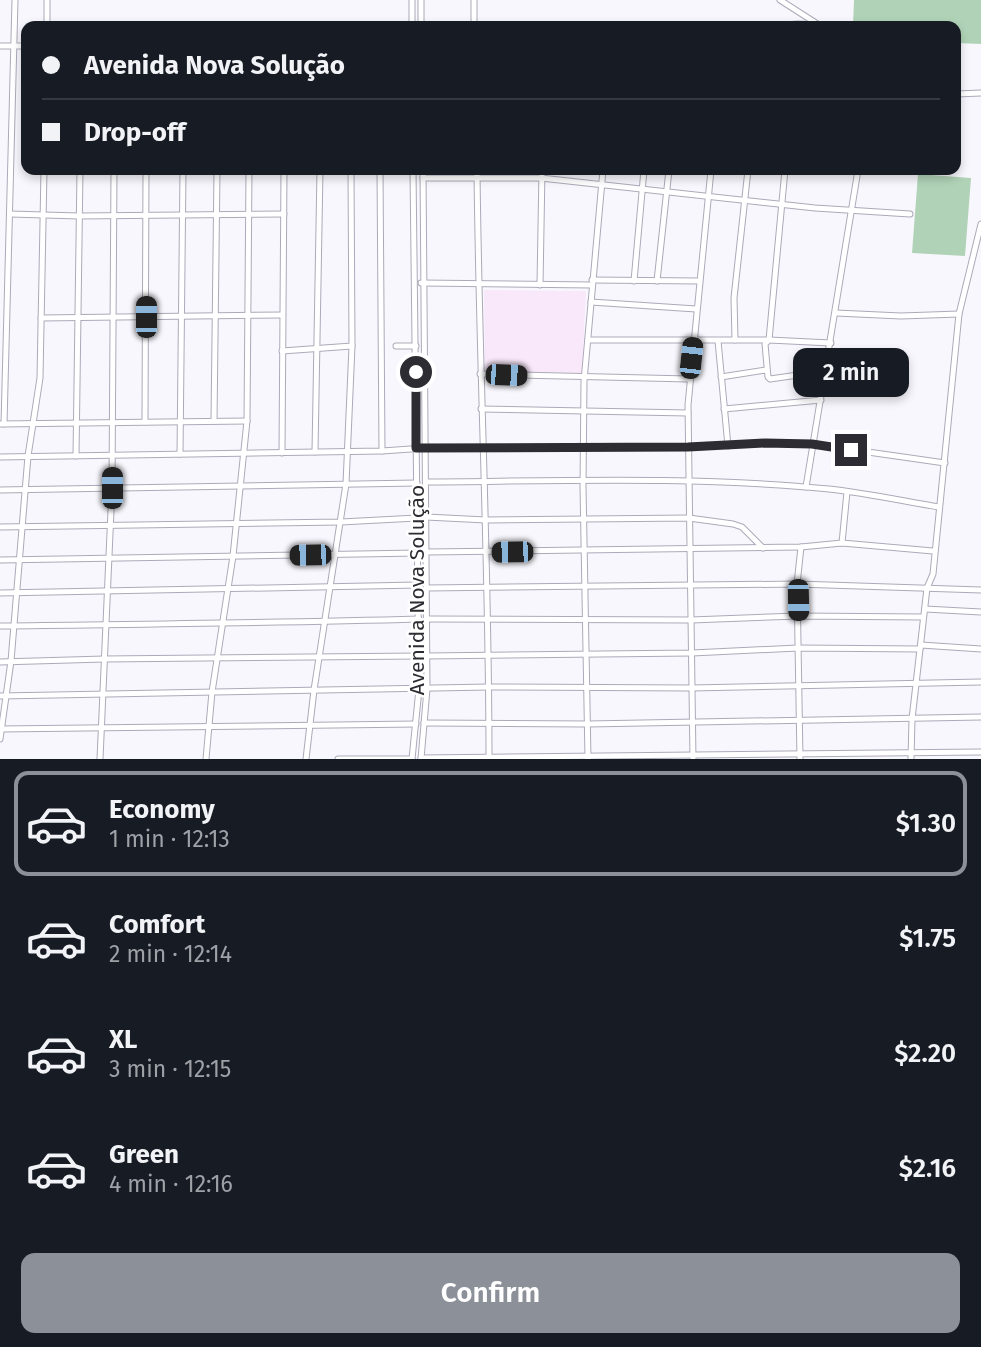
<!DOCTYPE html>
<meta charset="utf-8">
<style>
body{margin:0;font-family:"Fira Sans",sans-serif;background:#242831;color:#f1f3f6;height:100vh;display:flex;flex-direction:column;font-size:26px;white-space:nowrap}
*{box-sizing:border-box;margin:0}
p{font-size:23px;color:#9ea1a6}
.icon{flex:none;width:38px;height:38px;fill:none;stroke:currentColor;stroke-width:2;stroke-linecap:round;stroke-linejoin:round}
.map{position:relative;height:759px;overflow:hidden}
.drawer{display:flex;flex-direction:column;background:#171b24;flex:1}
.drawer>*{flex:none}
.hud{position:absolute;left:21px;top:21px;width:940px;height:154px;border-radius:14px;box-shadow:0 4px 10px #0003;display:grid;align-content:center;height:154px;padding:0 21px;background:#171b24}
.end{position:absolute;width:32px;height:32px;margin:-16px;border:9px solid #2d2c32;background:#fff;box-shadow:0 0 0 4px #fff}
.from{border-radius:50%}
.bubble{position:absolute;height:49px;border-radius:14px;background:#171b24;box-shadow:0 4px 10px #0003;font-size:23px;font-weight:600;line-height:49px;text-align:center}
.car{position:absolute;width:21px;height:42px;margin:-21px -10px;border-radius:9px;box-shadow:0 0 5px 2px #0007;background:linear-gradient(#222 24%,#8ab4d8 0 40%,#222 0 76%,#8ab4d8 0 86%,#222 0)}
.hud b{display:flex;align-items:center;gap:24px;height:66px;font-size:26px}
.hud b+b{border-top:2px solid #363941}
.hud i{width:18px;height:18px;background:#f1f3f6}
ul{padding:12px 0 0;list-style:none}
li{display:flex;align-items:center;gap:21px;height:105px;margin:0 14px 10px;padding:0 7px;border:4px solid transparent;border-radius:14px}
li div{flex:1}
li b{display:block;font-size:26px}
li em{font-style:normal;font-weight:600}
li.active{border-color:#8c9099}
li>.icon{width:63px;height:63px;stroke-width:1.5}
.button{display:flex;gap:14px;margin-top:auto;padding:14px 21px}
.button a{flex:1;height:80px;border-radius:14px;background:#8c9099;color:#fff;font-size:28px;font-weight:600;line-height:80px;text-align:center}
.map>svg:first-child{display:block}
.education{fill:#f9e8f9}
.green{fill:#b0d3b7}
.lines{fill:none;stroke-linecap:round;stroke-linejoin:round}
.street-casing{stroke:#acaab9;stroke-width:7}
.street{stroke:#fff;stroke-width:5}
.route{stroke:#2d2c32;stroke-width:9}
.labels{text-anchor:middle;dominant-baseline:central;stroke-width:5;stroke-linejoin:round;paint-order:stroke}
.street-label{font-size:21px;fill:#2d2c32;stroke:#fff}
</style>
<div class="map">
<svg width="981" height="759" viewBox="0 0 981 759">
<rect width="100%" height="100%" fill="#f8f7fd"/>
<polygon class="education" points="484,290 586,291 582,373 485,371"/>
<g class="green">
<polygon points="854,0 981,0 981,44 956,43 956,26 853,26"/>
<polygon points="918,174 971,178 965,256 912,253"/>
</g>
<g class="lines">
<defs>
<g id="street">
<polyline points="412,0 412,26"/>
<polyline points="421,0 421,26"/>
<polyline points="780,0 819,25"/>
<polyline points="47,26 47,0"/>
<polyline points="474,26 474,0"/>
<polyline points="769,26 798,24 821,25"/>
<polyline points="0,46 26,46"/>
<polyline points="956,94 981,93"/>
<polyline points="380,170 382,451"/>
<path d="M 477,170 C 479,366 489,562 489,759"/>
<polyline points="785,170 769,340 765,344 768,377 770,379 826,371"/>
<polyline points="423,178 541,178 815,208 910,214"/>
<polyline points="10,214 79,216 284,214"/>
<polyline points="592,280 699,281"/>
<polyline points="634,281 644,170"/>
<polyline points="657,281 669,170"/>
<polyline points="421,283 592,285"/>
<polyline points="540,285 542,170"/>
<polyline points="591,302 696,309"/>
<polyline points="836,313 901,316 959,314"/>
<polyline points="41,318 282,315"/>
<polyline points="588,340 769,340 831,343"/>
<polyline points="735,340 734,298 748,170"/>
<polyline points="718,341 728,446"/>
<polyline points="396,346 416,346"/>
<polyline points="282,351 352,346"/>
<polyline points="480,374 689,379"/>
<polyline points="721,377 766,370"/>
<polyline points="481,409 688,413"/>
<polyline points="724,409 821,400"/>
<polyline points="214,421 217,170"/>
<polyline points="145,422 146,170"/>
<polyline points="0,424 247,421"/>
<polyline points="4,424 15,0"/>
<polyline points="315,452 320,170"/>
<polyline points="282,453 284,170"/>
<polyline points="180,454 183,170"/>
<polyline points="76,456 80,170"/>
<polyline points="0,457 382,451 425,448 688,447 765,443 812,444 945,463"/>
<path d="M 426,482 C 560,481 696,476 829,489 C 866,493 903,501 939,507"/>
<polyline points="806,487 858,170"/>
<polyline points="0,490 417,483"/>
<polyline points="426,517 486,520 689,518 733,524 742,527 763,548"/>
<polyline points="0,527 341,522 417,518"/>
<polyline points="842,543 847,492"/>
<polyline points="427,552 801,547 842,543 933,551"/>
<polyline points="0,560 418,553"/>
<polyline points="427,588 797,584 981,590"/>
<polyline points="0,593 418,585"/>
<polyline points="925,609 981,612"/>
<polyline points="427,619 691,620 798,616 923,617"/>
<path d="M 0,626 C 140,624 279,623 419,619"/>
<polyline points="921,645 981,649"/>
<polyline points="426,656 692,653 798,648 920,649"/>
<polyline points="0,662 104,659 419,656"/>
<polyline points="0,696 489,687 691,688 981,682"/>
<polyline points="424,723 588,724 981,717"/>
<polyline points="0,729 416,724"/>
<polyline points="0,739 11,661 28,456 40,378 44,170"/>
<polyline points="421,758 981,752"/>
<polyline points="100,759 112,488 114,170"/>
<polyline points="206,759 212,692 233,556 247,421 249,170"/>
<polyline points="306,759 314,690 346,484 352,346 351,170"/>
<polyline points="338,759 412,759"/>
<polyline points="412,759 419,689 413,170"/>
<polyline points="421,759 427,689 423,170"/>
<polyline points="588,759 583,486 584,381 603,170"/>
<polyline points="693,759 688,405 711,170"/>
<polyline points="800,759 797,584 801,547"/>
<polyline points="911,759 912,719 927,588 933,574 959,314 981,224"/>
</g>
</defs>
<use href="#street" class="street-casing"/>
<use href="#street" class="street"/>
</g>
<g class="lines">
<polyline class="route" points="416,372 416,448 688,447 765,443 812,444 851,450"/>
</g>
<g class="labels">
<g class="street-label">
<text transform="translate(417 590) rotate(-90)">Avenida Nova Solução</text>
</g>
</g>
</svg>
<i class="end from" style="left:416px;top:372px"></i>
<i class="end" style="left:851px;top:450px"></i>
<div class="bubble" style="left:793px;top:348px;width:116px">2 min</div>
<i class="car" style="left:146px;top:317px;rotate:0deg"></i>
<i class="car" style="left:691px;top:358px;rotate:6deg"></i>
<i class="car" style="left:506px;top:375px;rotate:92deg"></i>
<i class="car" style="left:112px;top:488px;rotate:0deg"></i>
<i class="car" style="left:512px;top:552px;rotate:269deg"></i>
<i class="car" style="left:310px;top:555px;rotate:269deg"></i>
<i class="car" style="left:798px;top:600px;rotate:179deg"></i>
<div class="hud">
<b><i class="from"></i>Avenida Nova Solução</b>
<b><i></i>Drop-off</b>
</div>
</div>
<section class="drawer">
<ul>
<li class="active"><svg class="icon" aria-label="car" viewBox="0 0 24 24"><path d="M5 17H2v-5l4-1 3-4h7l3 4 3 1v5h-3M9 17h6M6 11h13"/><circle cx="7" cy="17" r="2"/><circle cx="17" cy="17" r="2"/></svg><div><b>Economy</b><p>1 min · 12:13</p></div><em>$1.30</em></li>
<li><svg class="icon" aria-label="car" viewBox="0 0 24 24"><path d="M5 17H2v-5l4-1 3-4h7l3 4 3 1v5h-3M9 17h6M6 11h13"/><circle cx="7" cy="17" r="2"/><circle cx="17" cy="17" r="2"/></svg><div><b>Comfort</b><p>2 min · 12:14</p></div><em>$1.75</em></li>
<li><svg class="icon" aria-label="car" viewBox="0 0 24 24"><path d="M5 17H2v-5l4-1 3-4h7l3 4 3 1v5h-3M9 17h6M6 11h13"/><circle cx="7" cy="17" r="2"/><circle cx="17" cy="17" r="2"/></svg><div><b>XL</b><p>3 min · 12:15</p></div><em>$2.20</em></li>
<li><svg class="icon" aria-label="car" viewBox="0 0 24 24"><path d="M5 17H2v-5l4-1 3-4h7l3 4 3 1v5h-3M9 17h6M6 11h13"/><circle cx="7" cy="17" r="2"/><circle cx="17" cy="17" r="2"/></svg><div><b>Green</b><p>4 min · 12:16</p></div><em>$2.16</em></li>
</ul>
<div class="button"><a>Confirm</a></div>
</section>
